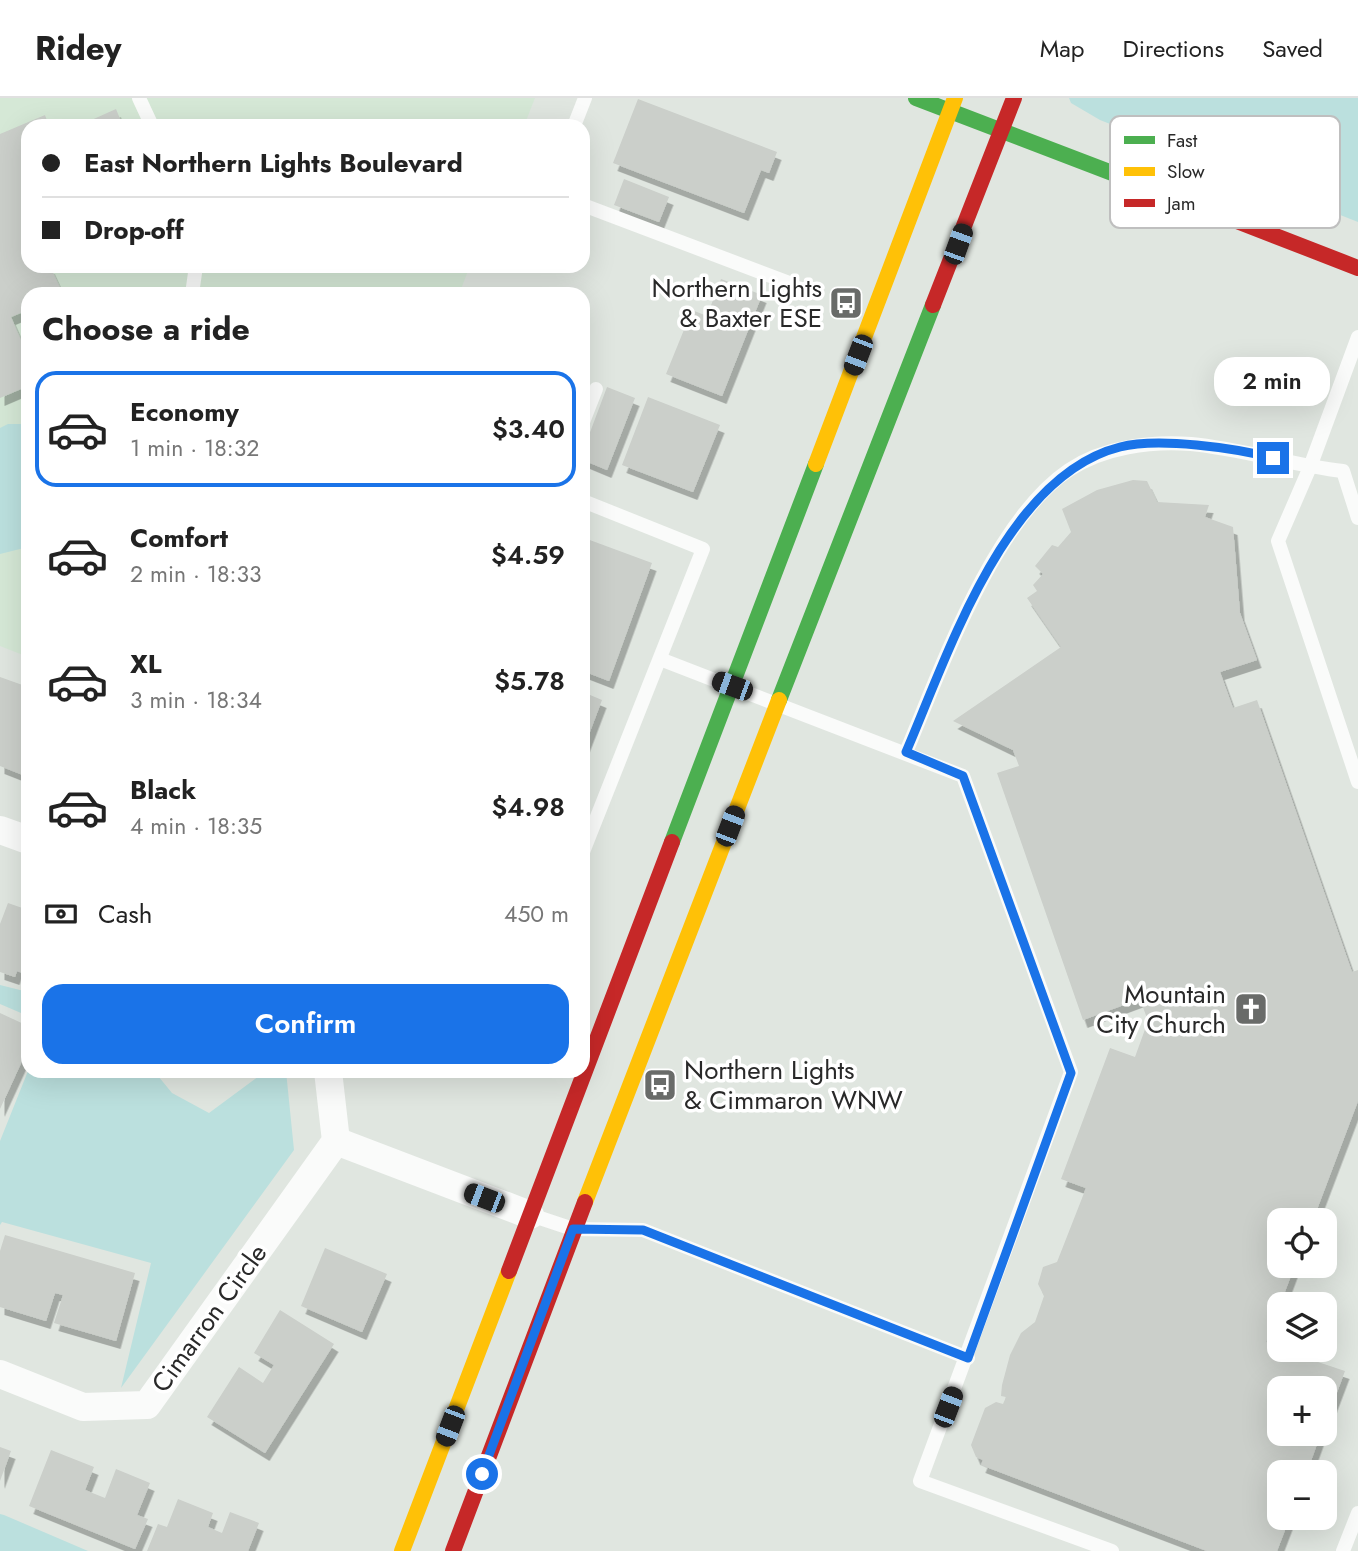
<!DOCTYPE html>
<meta charset="utf-8">
<style>
body{margin:0;font-family:Jost,sans-serif;background:#f6f6f6;color:#222;height:100vh;display:flex;flex-direction:column;font-size:26px;white-space:nowrap}
*{box-sizing:border-box;margin:0}
p{font-size:23px;color:#767676}
.icon{flex:none;width:38px;height:38px;fill:none;stroke:currentColor;stroke-width:2;stroke-linecap:round;stroke-linejoin:round}
.map{position:relative;flex:1;overflow:hidden}
.sheet{position:absolute;left:21px;top:189px;width:569px;height:791px;display:flex;flex-direction:column;background:#fff;border-radius:21px;box-shadow:0 7px 28px #0002}
.sheet>*{flex:none}
.guide{position:absolute;left:21px;top:21px;width:569px;height:154px;border-radius:21px;box-shadow:0 7px 28px #0002;display:grid;align-content:center;height:154px;padding:0 21px;background:#fff}
.tools{position:absolute;left:1267px;top:1110px;display:grid;gap:14px}
.tools a{display:grid;place-items:center;width:70px;height:70px;border-radius:14px;background:#fff;box-shadow:0 7px 28px #0002;font-size:35px}
.end{position:absolute;width:32px;height:32px;margin:-16px;border:9px solid #1a73e8;background:#fff;box-shadow:0 0 0 4px #fff}
.from{border-radius:50%}
.bubble{position:absolute;height:49px;border-radius:21px;background:#fff;box-shadow:0 7px 28px #0002;font-size:23px;font-weight:600;line-height:49px;text-align:center}
.car{position:absolute;width:21px;height:42px;margin:-21px -10px;border-radius:9px;box-shadow:0 0 5px 2px #0007;background:linear-gradient(#222 24%,#8ab4d8 0 40%,#222 0 76%,#8ab4d8 0 86%,#222 0)}
.guide b{display:flex;align-items:center;gap:24px;height:66px;font-size:26px}
.guide b+b{border-top:2px solid #e0e0e0}
.guide i{width:18px;height:18px;background:#222}
ul{padding:0;list-style:none}
li{display:flex;align-items:center;gap:21px;height:116px;margin:0 14px 10px;padding:0 7px;border:4px solid transparent;border-radius:21px}
li div{flex:1}
li b{display:block;font-size:26px}
li em{font-style:normal;font-weight:600}
li.current{border-color:#1a73e8}
li>.icon{width:63px;height:63px;stroke-width:1.5}
h2{padding:0 21px;font-size:32px;line-height:84px}
.pay{display:flex;align-items:center;gap:18px;height:77px;padding:0 21px;font-size:26px}
.pay p{margin-inline-start:auto}
.primary-button{display:flex;gap:14px;margin-top:auto;padding:14px 21px}
.primary-button a{flex:1;height:80px;border-radius:21px;background:#1a73e8;color:#fff;font-size:28px;font-weight:600;line-height:80px;text-align:center}
header{display:flex;align-items:center;gap:42px;box-sizing:border-box;height:98px;padding:0 35px;background:#fff;border-bottom:2px solid #e0e0e0}
header strong{font-size:33px}
nav{display:flex;gap:38px;margin-inline-start:auto;font-size:24px}
.map>svg:first-child{display:block}
.education{fill:#d5e8d6}
.green{fill:#bbe0de}
.building{fill:#cbcfca;filter:url(#shadow)}
.lines{fill:none;stroke-linecap:round;stroke-linejoin:round}
.lane{stroke:#fafbfa;stroke-width:14}
.street{stroke:#fafbfa;stroke-width:28}
.fast{stroke:#4caf50;stroke-width:16}
.slow{stroke:#ffc107;stroke-width:16}
.jam{stroke:#c62828;stroke-width:16}
.route{stroke:#1a73e8;stroke-width:9}
.labels{text-anchor:middle;dominant-baseline:central;stroke-width:7;stroke-linejoin:round;paint-order:stroke}
.poi-label{font-size:26px;fill:#292929;stroke:#fff;text-anchor:end}
.street-label{font-size:26px;fill:#292929;stroke:#fff}
.key{fill:#fff;stroke:#bfbfbf;stroke-width:2}
.key-label{font-size:19px;fill:#292929}
</style>
<header>
<strong>Ridey</strong>
<nav><a>Map</a><a>Directions</a><a>Saved</a></nav>
</header>
<div class="map">
<svg width="1358" height="1453" viewBox="0 0 1358 1453">
<defs>
<filter id="shadow"><feDropShadow dx="4.5" dy="8" stdDeviation="0" flood-color="#0004"/></filter>
</defs>
<rect width="100%" height="100%" fill="#e0e6e0"/>
<polygon class="education" points="0,0 535,0 524,28 28,28 28,168 470,168 459,196 28,196 28,559 0,548"/>
<g class="green">
<polygon points="1069,0 1358,0 1358,124 1100,22 1071,5"/>
<polygon points="8,326 28,326 28,449 0,456 0,330"/>
<polygon points="0,887 28,894 28,918 0,906"/>
<polygon points="28,973 154,973 172,995 209,1015 266,973 286,973 294,1052 121,1290 151,1165 2,1124 0,1127 0,1043"/>
<polygon points="0,1416 4,1417 88,1453 0,1453"/>
</g>
<g class="building">
<polygon points="638,1 777,54 769,75 761,72 744,115 613,65"/>
<polygon points="116,11 123,28 78,28"/>
<polygon points="45,17 49,28 28,28 28,168 50,168 63,196 28,196 28,212 11,219 28,258 28,288 0,300 0,36"/>
<polygon points="624,81 669,99 659,124 614,107"/>
<polygon points="721,181 762,197 722,298 666,276 692,212 707,218"/>
<polygon points="607,289 635,300 607,372 583,362 583,353"/>
<polygon points="648,299 720,327 693,394 622,367"/>
<polygon points="1133,382 1147,383 1157,404 1209,407 1205,419 1233,429 1240,515 1257,562 1220,574 1233,610 1257,602 1352,874 1358,872 1358,1003 1313,1122 1279,1122 1279,1167 1295,1167 1266,1244 1279,1251 1345,1273 1325,1326 1325,1290 1279,1290 1279,1335 1321,1335 1307,1374 1279,1374 1279,1419 1290,1419 1277,1453 1207,1453 981,1367 983,1362 976,1359 971,1347 985,1310 996,1304 1003,1306 1006,1299 1001,1298 1002,1287 1010,1257 1021,1235 1035,1224 1044,1198 1038,1186 1043,1169 1057,1164 1086,1090 1061,1081 1110,950 1135,959 1148,923 1140,901 1083,922 997,675 1019,668 1013,652 953,623 1061,549 1027,500 1037,493 1033,487 1043,476 1035,468 1052,447 1058,449 1071,434 1062,411 1097,392"/>
<polygon points="587,441 652,465 609,583 583,573 583,453"/>
<polygon points="0,579 28,589 28,679 0,668"/>
<polygon points="583,594 602,602 583,652"/>
<polygon points="8,805 28,812 28,877 17,873 15,879 0,874 0,826"/>
<polygon points="0,915 28,928 28,950 0,1011"/>
<polygon points="5,1137 135,1175 116,1243 54,1225 63,1197 55,1195 46,1223 0,1209 0,1153"/>
<polygon points="325,1150 387,1176 362,1234 301,1208"/>
<polygon points="280,1212 334,1246 265,1355 207,1319 239,1269 263,1285 274,1267 254,1255"/>
<polygon points="0,1349 11,1353 0,1383"/>
<polygon points="51,1352 94,1369 85,1392 105,1400 116,1371 150,1385 137,1417 148,1421 135,1451 29,1408"/>
<polygon points="178,1401 213,1415 208,1429 222,1435 230,1414 259,1425 248,1453 147,1453 158,1426 167,1429"/>
</g>
<g class="lines">
<g class="lane">
<polyline points="139,0 152,28"/>
<polyline points="574,28 585,0"/>
<polyline points="583,107 792,186"/>
<polyline points="192,196 196,168"/>
<polyline points="1358,239 1310,369 1278,443 1358,684"/>
<polyline points="583,324 596,291"/>
<polyline points="583,403 703,451 583,754"/>
<polyline points="660,561 963,678 1071,974 920,1383 1112,1453"/>
<path d="M 906,654 C 941,571 993,423 1069,372 C 1104,349 1150,343 1191,346 C 1243,351 1291,367 1343,373 L 1358,420"/>
<polyline points="531,1117 573,1131 643,1132 968,1260"/>
<polyline points="1343,1453 1358,1415"/>
</g>
<g class="street">
<polyline points="0,732 28,742"/>
<polyline points="336,1043 530,1117"/>
<polyline points="0,1276 83,1309 147,1307 336,1043 328,973"/>
</g>
<g class="fast">
<polyline points="916,0 1201,109"/>
<polyline points="779,602 933,207"/>
<polyline points="672,744 816,366"/>
</g>
<g class="slow">
<polyline points="816,366 955,0"/>
<polyline points="585,1104 779,602"/>
<polyline points="402,1453 509,1173"/>
</g>
<g class="jam">
<polyline points="1201,109 1358,170"/>
<polyline points="933,207 1014,0"/>
<polyline points="509,1173 672,744"/>
<polyline points="453,1453 585,1104"/>
</g>
</g>
<g class="lines">
<path class="route" d="M 482,1376 L 573,1131 L 643,1132 L 968,1260 L 1071,975 L 963,678 L 906,654 C 948,557 1005,378 1120,349 C 1158,339 1235,350 1273,360"/>
</g>
<defs>
<symbol id="bus-square" viewBox="-11 -11 22 22"><rect x="-9" y="-9" width="18" height="18" rx="4" fill="#696b69" stroke="#fff"/><path d="M-5-6H5V4H4V6H2V4H-2V6H-4V4H-5ZM-3.5-4V0h7V-4ZM-3.5 1.2v1.5H-2V1.2ZM2 1.2v1.5H3.5V1.2Z" fill="#fff"/></symbol>
<symbol id="church-square" viewBox="-11 -11 22 22"><rect x="-9" y="-9" width="18" height="18" rx="4" fill="#696b69" stroke="#fff"/><path d="M-1.2-6h2.4v3.5h3.3v2.4h-3.3V6h-2.4V-.1h-3.3v-2.4h3.3Z" fill="#fff"/></symbol>
</defs>
<g fill-rule="evenodd">
<use href="#bus-square" x="827" y="186" width="38" height="38"/>
<use href="#church-square" x="1232" y="892" width="38" height="38"/>
<use href="#bus-square" x="641" y="968" width="38" height="38"/>
</g>
<g class="labels">
<g class="poi-label">
<text x="822" y="190">Northern Lights<tspan x="822" dy="30">&amp; Baxter ESE</tspan></text>
<text x="1226" y="896">Mountain<tspan x="1226" dy="30">City Church</tspan></text>
<text x="684" y="972" text-anchor="start">Northern Lights<tspan x="684" dy="30">&amp; Cimmaron WNW</tspan></text>
</g>
<g class="street-label">
<text transform="translate(209 1220) rotate(-54)">Cimarron Circle</text>
</g>
</g>
<rect x="1110" y="18" width="230" height="112" rx="10" class="key"/>
<rect x="1124" y="38" width="31" height="8" fill="#4caf50"/>
<rect x="1124" y="69" width="31" height="9" fill="#ffc107"/>
<rect x="1124" y="101" width="31" height="8" fill="#c62828"/>
<g class="key-label">
<text x="1167" y="49">Fast</text>
<text x="1167" y="80">Slow</text>
<text x="1167" y="112">Jam</text>
</g>
</svg>
<div class="tools">
<a><svg class="icon" aria-label="locate" viewBox="0 0 24 24"><circle cx="12" cy="12" r="6"/><path d="M12 2v4M12 18v4M2 12h4M18 12h4"/></svg></a>
<a><svg class="icon" aria-label="layers" viewBox="0 0 24 24"><path d="M12 4l9 5-9 5-9-5zM3 14l9 5 9-5"/></svg></a>
<a>+</a>
<a>−</a>
</div>
<i class="end from" style="left:482px;top:1376px"></i>
<i class="end" style="left:1273px;top:360px"></i>
<div class="bubble" style="left:1214px;top:259px;width:116px">2 min</div>
<i class="car" style="left:958px;top:146px;rotate:20deg"></i>
<i class="car" style="left:858px;top:257px;rotate:201deg"></i>
<i class="car" style="left:732px;top:588px;rotate:290deg"></i>
<i class="car" style="left:730px;top:728px;rotate:21deg"></i>
<i class="car" style="left:484px;top:1100px;rotate:291deg"></i>
<i class="car" style="left:948px;top:1309px;rotate:21deg"></i>
<i class="car" style="left:450px;top:1328px;rotate:201deg"></i>
<div class="guide">
<b><i class="from"></i>East Northern Lights Boulevard</b>
<b><i></i>Drop-off</b>
</div>
<section class="sheet">
<h2>Choose a ride</h2>
<ul>
<li class="current"><svg class="icon" aria-label="car" viewBox="0 0 24 24"><path d="M5 17H2v-5l4-1 3-4h7l3 4 3 1v5h-3M9 17h6M6 11h13"/><circle cx="7" cy="17" r="2"/><circle cx="17" cy="17" r="2"/></svg><div><b>Economy</b><p>1 min · 18:32</p></div><em>$3.40</em></li>
<li><svg class="icon" aria-label="car" viewBox="0 0 24 24"><path d="M5 17H2v-5l4-1 3-4h7l3 4 3 1v5h-3M9 17h6M6 11h13"/><circle cx="7" cy="17" r="2"/><circle cx="17" cy="17" r="2"/></svg><div><b>Comfort</b><p>2 min · 18:33</p></div><em>$4.59</em></li>
<li><svg class="icon" aria-label="car" viewBox="0 0 24 24"><path d="M5 17H2v-5l4-1 3-4h7l3 4 3 1v5h-3M9 17h6M6 11h13"/><circle cx="7" cy="17" r="2"/><circle cx="17" cy="17" r="2"/></svg><div><b>XL</b><p>3 min · 18:34</p></div><em>$5.78</em></li>
<li><svg class="icon" aria-label="car" viewBox="0 0 24 24"><path d="M5 17H2v-5l4-1 3-4h7l3 4 3 1v5h-3M9 17h6M6 11h13"/><circle cx="7" cy="17" r="2"/><circle cx="17" cy="17" r="2"/></svg><div><b>Black</b><p>4 min · 18:35</p></div><em>$4.98</em></li>
</ul>
<div class="pay"><svg class="icon" aria-label="cash" viewBox="0 0 24 24"><path d="M3 7h18v10H3z"/><circle cx="12" cy="12" r="2"/></svg>Cash<p>450 m</p></div>
<div class="primary-button"><a>Confirm</a></div>
</section>
</div>
